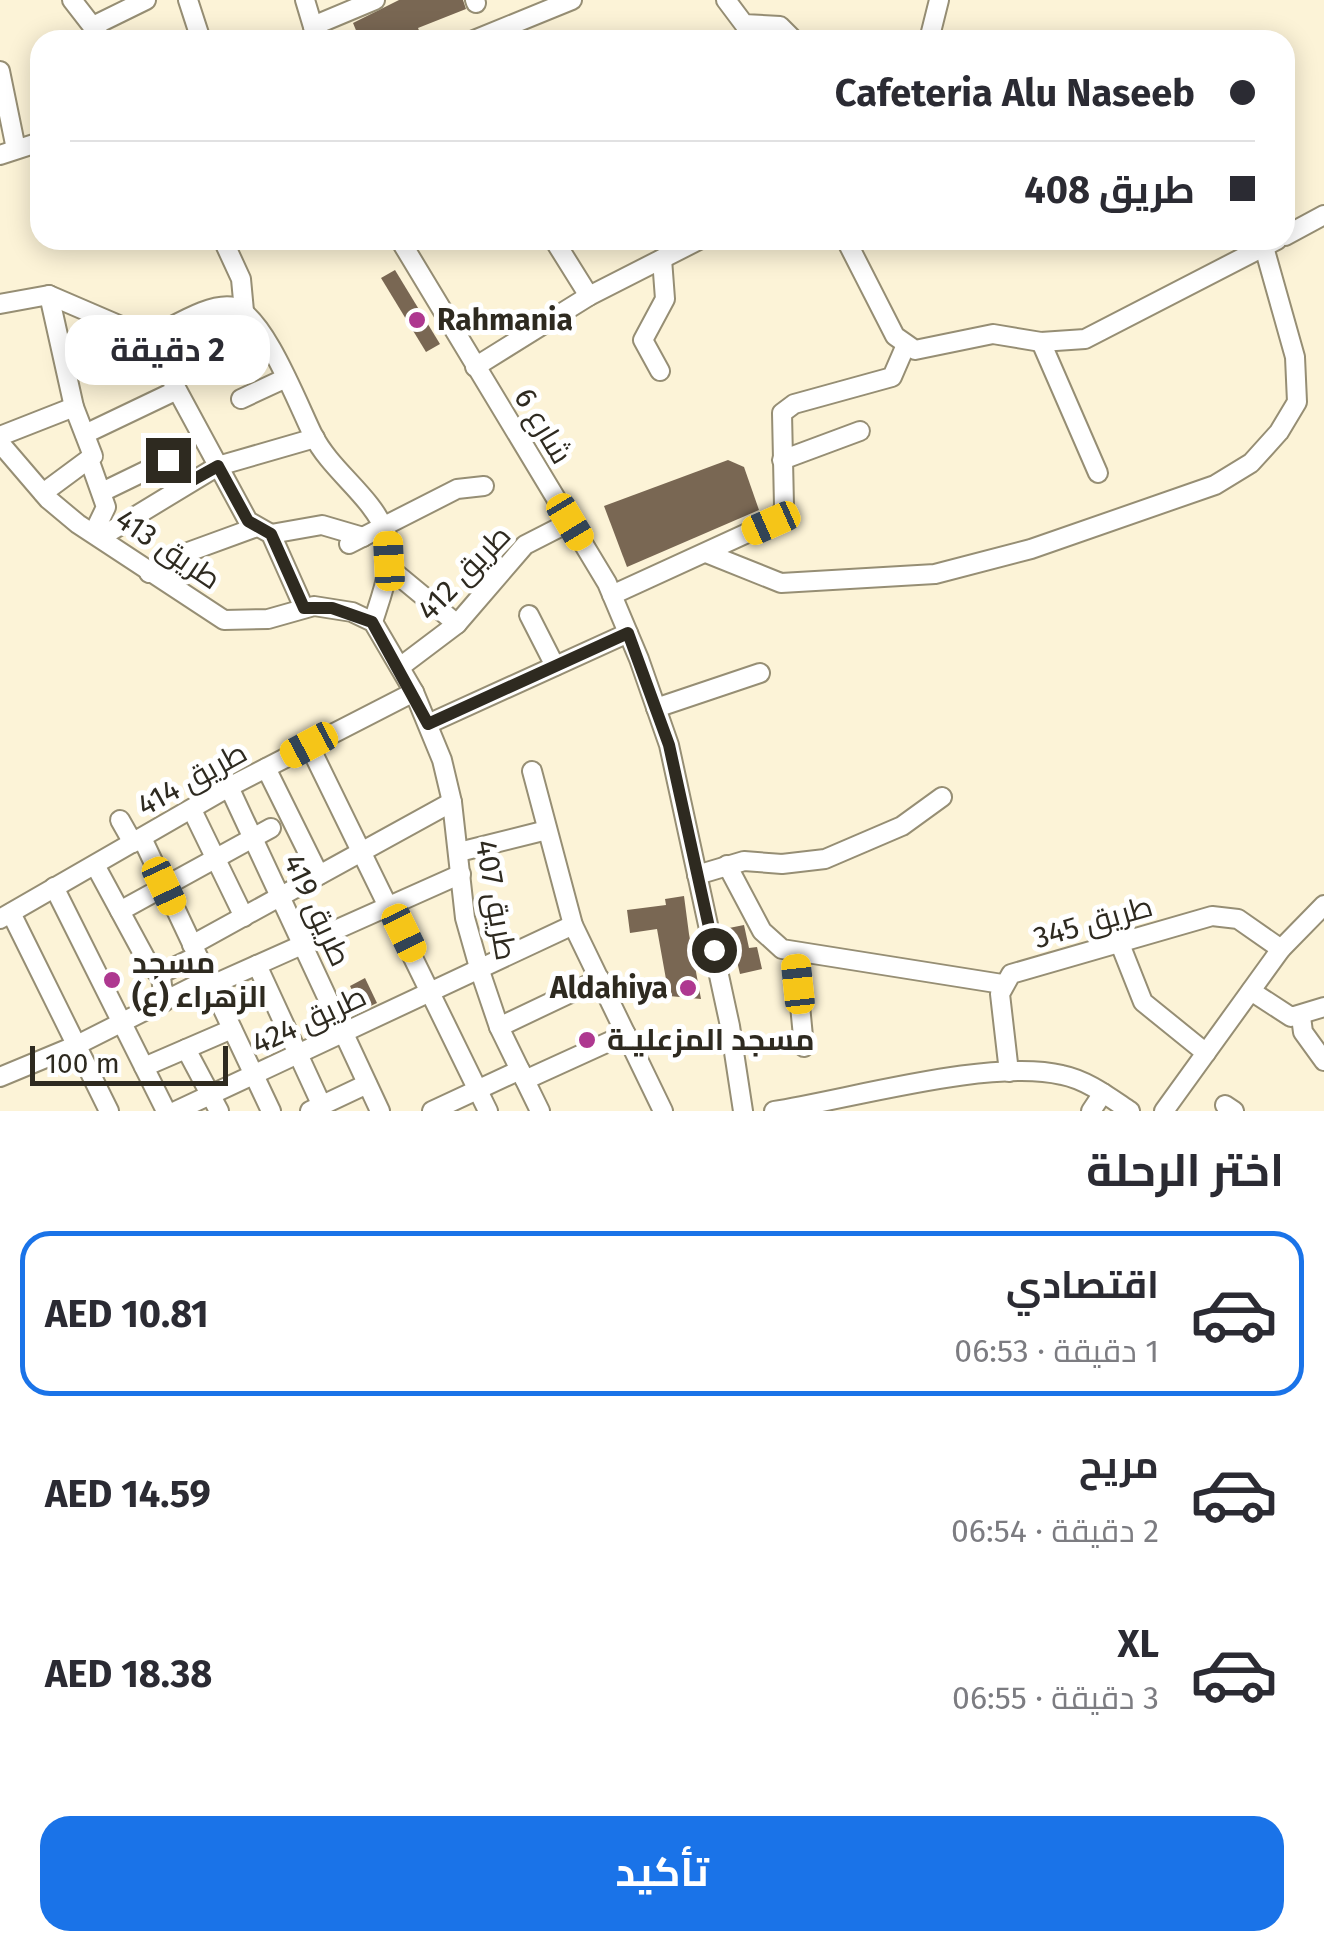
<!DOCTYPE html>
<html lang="ar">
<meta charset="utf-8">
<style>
body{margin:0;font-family:"Fira Sans",Cairo,sans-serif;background:#f2f2f3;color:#2b2b33;direction:rtl;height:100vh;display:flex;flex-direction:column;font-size:38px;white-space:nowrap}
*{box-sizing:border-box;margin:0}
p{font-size:32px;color:#7c7c81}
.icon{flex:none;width:55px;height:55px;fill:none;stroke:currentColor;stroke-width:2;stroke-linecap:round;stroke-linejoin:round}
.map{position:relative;height:1111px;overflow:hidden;direction:ltr}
.drawer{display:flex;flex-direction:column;background:#fff;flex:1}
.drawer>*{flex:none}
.hud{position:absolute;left:30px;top:30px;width:1265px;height:220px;border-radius:30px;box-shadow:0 5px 25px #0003;direction:rtl;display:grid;align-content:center;height:220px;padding:0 40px;background:#fff}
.scale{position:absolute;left:30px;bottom:25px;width:198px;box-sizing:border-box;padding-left:10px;border:5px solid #2e2a20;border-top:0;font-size:28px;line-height:35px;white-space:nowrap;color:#2e2a20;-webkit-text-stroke:8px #fff;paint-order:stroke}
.end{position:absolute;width:45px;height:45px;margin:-22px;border:12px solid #2e2a20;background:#fff;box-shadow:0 0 0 5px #fff}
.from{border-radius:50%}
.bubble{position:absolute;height:70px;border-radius:30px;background:#fff;box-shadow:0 5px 25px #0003;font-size:32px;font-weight:700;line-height:70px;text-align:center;direction:rtl}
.car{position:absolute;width:30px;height:60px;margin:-30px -15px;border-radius:12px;box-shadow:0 0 8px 2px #0007;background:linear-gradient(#f5c518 24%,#345 0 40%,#f5c518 0 76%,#345 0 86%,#f5c518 0)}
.hud b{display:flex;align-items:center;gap:35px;height:95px;font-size:38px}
.hud b+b{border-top:2px solid #e1e1e2}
.hud i{width:25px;height:25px;background:#2b2b33}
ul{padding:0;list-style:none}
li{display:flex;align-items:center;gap:30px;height:165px;margin:0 20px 15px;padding:0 20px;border:5px solid transparent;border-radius:30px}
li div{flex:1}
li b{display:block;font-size:38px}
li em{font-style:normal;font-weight:700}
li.selected{border-color:#1a73e8}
li>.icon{width:90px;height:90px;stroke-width:1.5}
h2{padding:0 40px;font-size:45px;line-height:120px}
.cta{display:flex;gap:20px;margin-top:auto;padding:20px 40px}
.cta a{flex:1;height:115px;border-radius:30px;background:#1a73e8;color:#fff;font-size:40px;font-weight:700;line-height:115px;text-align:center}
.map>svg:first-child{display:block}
.building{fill:#796753}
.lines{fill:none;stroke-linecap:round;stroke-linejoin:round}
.minor-casing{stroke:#968e74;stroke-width:22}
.minor{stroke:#fff;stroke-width:18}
.route{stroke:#2e2a20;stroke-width:12}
.poi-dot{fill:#ae3890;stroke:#fff;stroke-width:4}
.labels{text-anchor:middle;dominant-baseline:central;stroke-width:10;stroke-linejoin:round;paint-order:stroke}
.poi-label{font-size:30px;font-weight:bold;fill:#2e2a20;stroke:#fff;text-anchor:start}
.street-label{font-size:30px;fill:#2e2a20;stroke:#fff}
</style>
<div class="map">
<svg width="1324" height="1111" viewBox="0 0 1324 1111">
<rect width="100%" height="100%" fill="#fcf3d7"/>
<g class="building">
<polygon points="399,0 463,0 466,9 418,28 423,40 360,40 353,23"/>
<polygon points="395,270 440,344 426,352 381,278"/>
<polygon points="728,460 744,467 759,510 627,567 604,506"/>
<polygon points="684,896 689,934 701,999 669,996 657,929 630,933 627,910 666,905 665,899"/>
<polygon points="744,925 749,948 757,947 762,969 740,974 729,928"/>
<polygon points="365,978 377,1003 362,1010 350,986"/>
</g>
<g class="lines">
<defs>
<g id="minor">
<polyline points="72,0 103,40"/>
<polyline points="188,0 201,40"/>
<polyline points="305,0 317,40"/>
<polyline points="475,0 476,3"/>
<polyline points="726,0 744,24 780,26 794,40"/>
<polyline points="93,26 146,0"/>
<polyline points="313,26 375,0"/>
<polyline points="474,40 572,0"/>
<polyline points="929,40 939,0"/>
<polyline points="0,71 16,149"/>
<polyline points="0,155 40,142"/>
<polyline points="1285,236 1324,215"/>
<polyline points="223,240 241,279 244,311"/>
<polyline points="400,240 607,583 639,659 669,745 730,1026 743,1111"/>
<polyline points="554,240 589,296"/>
<polyline points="846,240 895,336 915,350 993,334 1041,342 1085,339 1277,240"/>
<polyline points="0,304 49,295 149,338"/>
<path d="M 149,338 C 171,328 211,301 234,307 C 264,315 299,407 313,435 C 331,471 372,496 386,533 C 396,560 381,596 373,622"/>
<polyline points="149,338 248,521 271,534 304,608"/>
<polyline points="1041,342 1098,473"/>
<polyline points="475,367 589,296 699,240"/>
<polyline points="660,371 643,340 665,299 662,259"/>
<polyline points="241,399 286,378"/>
<polyline points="85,434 175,391"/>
<polyline points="0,436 74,407"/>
<polyline points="0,443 48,499 78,524 224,620 268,619 314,606 352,612 373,622 414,692 442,760 452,802 465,918 480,971 499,1027 540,1111"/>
<polyline points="782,460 860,431"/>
<polyline points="90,462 106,507 94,532"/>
<polyline points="102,492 168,460 176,461 191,481"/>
<polyline points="43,493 93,456 74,407 49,295"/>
<polyline points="271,534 322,525 363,537"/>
<polyline points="101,537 218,466 315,438"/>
<polyline points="349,544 457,489 484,486"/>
<polyline points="706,553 781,583 935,574 1031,549 1215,485 1251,463 1279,432 1297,402 1295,357 1264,247"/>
<polyline points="388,567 457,624"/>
<polyline points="149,573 180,555 254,528"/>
<polyline points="612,595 780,518 784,506 782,413 794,404 892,377 905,347"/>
<polyline points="529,615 555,666"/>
<polyline points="400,667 457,624 525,545 570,522"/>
<polyline points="656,708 760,673"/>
<polyline points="428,724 628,633"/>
<polyline points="309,745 488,1111"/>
<polyline points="266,768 319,875"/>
<polyline points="532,771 573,925 663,1111"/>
<polyline points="229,787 380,1111"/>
<polyline points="192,810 244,917"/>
<polyline points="120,820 133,843"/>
<polyline points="142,838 271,1111"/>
<polyline points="459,852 547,830"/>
<polyline points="95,865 147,961 161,977 164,1002"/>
<polyline points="727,865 762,931 782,949 1002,984"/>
<polyline points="697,875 744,861 782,864 825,859 902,826 942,797"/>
<polyline points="54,887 166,1111"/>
<polyline points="120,911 271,828"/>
<polyline points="11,913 109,1111"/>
<polyline points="0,919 229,787 414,692"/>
<polyline points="1120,944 1143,1002 1206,1053"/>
<polyline points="192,945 452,802"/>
<polyline points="795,953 804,1047"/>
<polyline points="257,965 322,1106"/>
<polyline points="160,974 197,956"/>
<polyline points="212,985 461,874"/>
<polyline points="1251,991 1291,1017 1324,1007"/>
<polyline points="1301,1017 1303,1032 1324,1061"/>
<polyline points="499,1027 600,979"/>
<polyline points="186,1049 219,1111"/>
<polyline points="144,1067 232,1029"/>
<polyline points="1009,1072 1000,994 1011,974 1212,916 1238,919 1281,949"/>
<polyline points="0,1077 77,1045 208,979"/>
<polyline points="525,1080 626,1034"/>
<polyline points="1225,1105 1234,1111"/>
<polyline points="176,1111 573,925"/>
<polyline points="310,1111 367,1084"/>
<polyline points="432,1111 520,1070"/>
<path d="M 774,1111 C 850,1099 992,1058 1062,1075 C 1087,1080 1109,1097 1130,1111"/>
<polyline points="1091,1111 1103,1093"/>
<polyline points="1164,1111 1281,949 1324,905"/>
</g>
</defs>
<use href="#minor" class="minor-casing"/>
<use href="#minor" class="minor"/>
</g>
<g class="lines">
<polyline class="route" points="168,460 176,461 191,481 218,466 248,521 271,534 304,608 332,608 372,622 428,724 628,633 669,745 714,950"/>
</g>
<g class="poi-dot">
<circle cx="417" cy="320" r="10"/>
<circle cx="112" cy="980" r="10"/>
<circle cx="688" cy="988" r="10"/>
<circle cx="587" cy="1040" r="10"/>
</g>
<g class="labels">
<g class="poi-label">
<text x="437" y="320">Rahmania</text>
<text x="132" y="963">مسجد<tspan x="132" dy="34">الزهراء (ع)</tspan></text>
<text x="668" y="988" text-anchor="end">Aldahiya</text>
<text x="607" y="1040">مسجد المزعليـة</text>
</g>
<g class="street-label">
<text transform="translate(543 426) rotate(59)">شارع 6</text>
<text transform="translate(168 549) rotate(34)">طريق 413</text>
<text transform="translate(464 573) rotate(-46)">طريق 412</text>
<text transform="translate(192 779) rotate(-29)">طريق 414</text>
<text transform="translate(496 900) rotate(80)">طريق 407</text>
<text transform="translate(317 910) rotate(65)">طريق 419</text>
<text transform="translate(1093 922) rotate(-16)">طريق 345</text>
<text transform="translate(309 1020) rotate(-25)">طريق 424</text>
</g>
</g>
</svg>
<div class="scale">100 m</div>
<i class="end from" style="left:714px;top:950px"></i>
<i class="end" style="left:168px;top:460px"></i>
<div class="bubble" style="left:65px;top:315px;width:205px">2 دقيقة</div>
<i class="car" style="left:570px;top:522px;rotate:149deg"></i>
<i class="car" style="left:771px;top:523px;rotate:246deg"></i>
<i class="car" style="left:389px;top:561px;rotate:357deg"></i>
<i class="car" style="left:309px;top:745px;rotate:242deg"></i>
<i class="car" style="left:164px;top:886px;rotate:155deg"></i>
<i class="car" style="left:404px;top:933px;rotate:154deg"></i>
<i class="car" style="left:798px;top:984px;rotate:354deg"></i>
<div class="hud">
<b><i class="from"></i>Cafeteria Alu Naseeb</b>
<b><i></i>طريق 408</b>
</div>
</div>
<section class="drawer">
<h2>اختر الرحلة</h2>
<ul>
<li class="selected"><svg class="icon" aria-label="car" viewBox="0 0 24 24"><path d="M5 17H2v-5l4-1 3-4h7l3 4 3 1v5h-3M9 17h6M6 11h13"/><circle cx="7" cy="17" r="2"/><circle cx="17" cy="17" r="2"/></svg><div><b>اقتصادي</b><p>1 دقيقة · 06:53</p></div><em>AED 10.81</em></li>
<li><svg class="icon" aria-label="car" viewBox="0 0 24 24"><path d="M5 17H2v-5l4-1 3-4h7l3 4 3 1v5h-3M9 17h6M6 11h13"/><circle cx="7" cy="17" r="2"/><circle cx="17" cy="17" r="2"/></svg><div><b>مريح</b><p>2 دقيقة · 06:54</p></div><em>AED 14.59</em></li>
<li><svg class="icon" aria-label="car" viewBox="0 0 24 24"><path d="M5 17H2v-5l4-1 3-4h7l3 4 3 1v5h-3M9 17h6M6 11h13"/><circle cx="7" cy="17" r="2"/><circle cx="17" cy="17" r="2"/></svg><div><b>XL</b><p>3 دقيقة · 06:55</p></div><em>AED 18.38</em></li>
</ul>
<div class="cta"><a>تأكيد</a></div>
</section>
